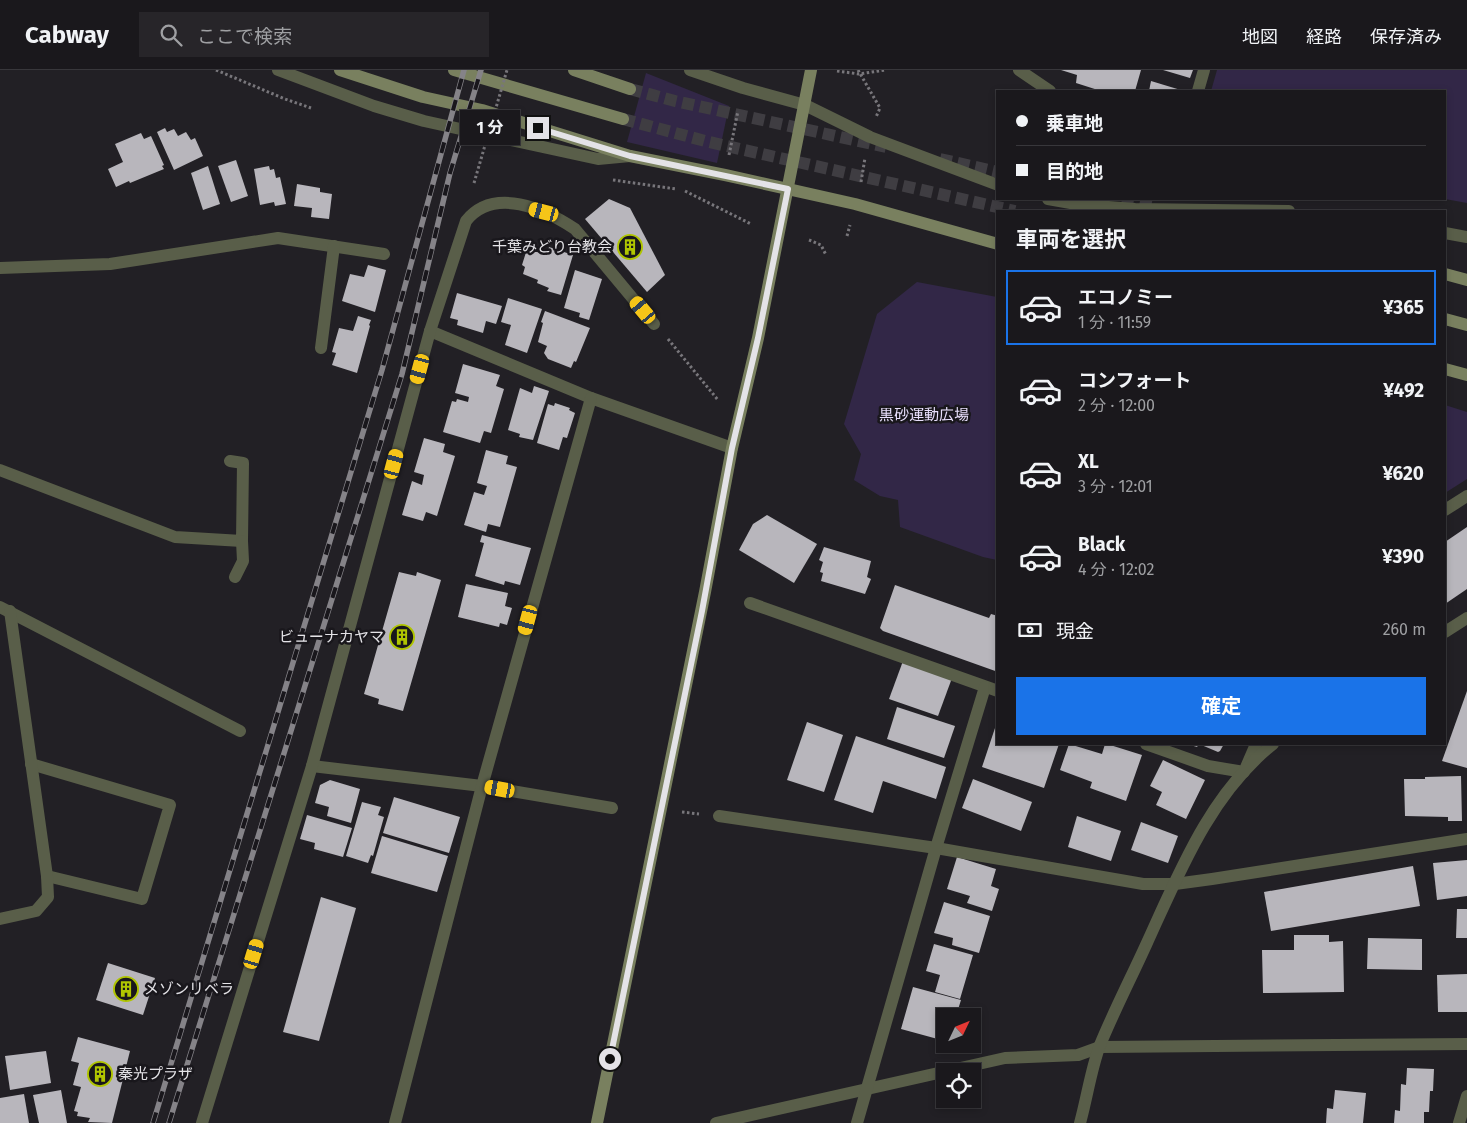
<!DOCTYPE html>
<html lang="ja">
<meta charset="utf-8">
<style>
body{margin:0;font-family:"Fira Sans","Noto Sans JP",sans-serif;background:#272529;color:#f1f3f6;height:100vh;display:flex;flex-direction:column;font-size:19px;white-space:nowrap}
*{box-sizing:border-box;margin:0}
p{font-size:16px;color:#9fa0a3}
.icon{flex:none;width:28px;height:28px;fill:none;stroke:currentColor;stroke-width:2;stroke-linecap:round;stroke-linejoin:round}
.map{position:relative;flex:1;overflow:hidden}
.side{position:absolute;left:996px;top:140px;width:450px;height:535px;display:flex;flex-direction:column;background:#1a181c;border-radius:0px;box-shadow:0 2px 8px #0003,0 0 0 1px #38373b}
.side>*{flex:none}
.top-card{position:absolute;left:996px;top:20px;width:450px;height:110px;border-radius:0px;box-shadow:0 2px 8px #0003,0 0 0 1px #38373b;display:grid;align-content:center;height:110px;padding:0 20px;background:#1a181c}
.needle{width:32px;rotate:47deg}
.buttons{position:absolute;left:936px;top:938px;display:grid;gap:10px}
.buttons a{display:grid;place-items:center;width:45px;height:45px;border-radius:0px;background:#1a181c;box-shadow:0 2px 8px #0003,0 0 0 1px #38373b;font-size:25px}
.end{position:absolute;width:22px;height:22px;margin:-11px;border:6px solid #e4e3e7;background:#111;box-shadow:0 0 0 2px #111}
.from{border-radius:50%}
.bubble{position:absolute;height:35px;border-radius:0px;background:#1a181c;box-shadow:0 2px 8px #0003,0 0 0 1px #38373b;font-size:16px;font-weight:700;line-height:35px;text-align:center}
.car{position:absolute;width:15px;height:30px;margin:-15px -8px;border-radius:6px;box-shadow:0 0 4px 1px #0007;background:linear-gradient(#f5c518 24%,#345 0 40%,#f5c518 0 76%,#345 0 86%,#f5c518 0)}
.top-card b{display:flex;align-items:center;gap:18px;height:48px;font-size:19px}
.top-card b+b{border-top:1px solid #38373b}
.top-card i{width:12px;height:12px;background:#f1f3f6}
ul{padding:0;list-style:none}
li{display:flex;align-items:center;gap:15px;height:75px;margin:0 10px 8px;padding:0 10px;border:2px solid transparent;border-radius:0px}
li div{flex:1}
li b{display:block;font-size:19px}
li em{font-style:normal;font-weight:700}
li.active{border-color:#1a73e8}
li>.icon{width:45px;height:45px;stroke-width:1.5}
h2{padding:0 20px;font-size:22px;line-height:60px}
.pay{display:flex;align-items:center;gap:12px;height:55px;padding:0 20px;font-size:19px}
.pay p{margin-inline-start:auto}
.action{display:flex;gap:10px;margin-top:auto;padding:10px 20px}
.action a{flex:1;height:58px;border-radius:0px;background:#1a73e8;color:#fff;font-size:20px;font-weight:700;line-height:58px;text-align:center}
header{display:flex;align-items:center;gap:30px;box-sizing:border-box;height:70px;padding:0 25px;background:#1a181c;border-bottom:1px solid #38373b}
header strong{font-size:24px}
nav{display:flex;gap:28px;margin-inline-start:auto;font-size:18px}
.search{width:350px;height:45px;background:#272529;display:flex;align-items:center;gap:12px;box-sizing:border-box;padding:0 18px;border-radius:0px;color:#9fa0a3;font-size:19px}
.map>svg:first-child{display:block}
.green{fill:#322747}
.building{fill:#b8b6bc}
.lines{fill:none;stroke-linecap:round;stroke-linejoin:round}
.secondary-tunnel{stroke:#3f3d42;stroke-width:12;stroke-dasharray:12 6;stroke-linecap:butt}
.path{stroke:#78767b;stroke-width:3;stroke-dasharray:2.5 2.5;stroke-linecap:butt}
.street{stroke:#595e49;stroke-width:12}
.secondary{stroke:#79805f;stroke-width:12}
.rail-casing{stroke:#858388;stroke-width:5.5}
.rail{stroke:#19171c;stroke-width:4;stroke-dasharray:11;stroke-linecap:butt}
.path-bridge{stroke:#78767b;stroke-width:3;stroke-dasharray:2.5 2.5;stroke-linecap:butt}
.route{stroke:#e4e3e7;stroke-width:6}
.labels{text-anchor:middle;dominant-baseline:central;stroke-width:5;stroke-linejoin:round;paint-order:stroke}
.poi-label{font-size:15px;fill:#e4e3e7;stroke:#19171c;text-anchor:end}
.park-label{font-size:15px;fill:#e8dffc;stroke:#19171c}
</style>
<header>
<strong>Cabway</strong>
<div class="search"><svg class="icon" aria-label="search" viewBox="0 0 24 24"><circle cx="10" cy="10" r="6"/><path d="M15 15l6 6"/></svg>ここで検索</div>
<nav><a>地図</a><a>経路</a><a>保存済み</a></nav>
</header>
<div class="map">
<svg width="1467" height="1053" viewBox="0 0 1467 1053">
<rect width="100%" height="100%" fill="#222025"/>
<g class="green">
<polygon points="1217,0 1467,0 1467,133 1445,129 1445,21 1211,21"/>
<polygon points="646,3 729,36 717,93 627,72"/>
<polygon points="917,212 997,227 997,490 983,487 900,457 898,430 880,426 854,410 861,384 844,354 877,244"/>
<polygon points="1445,335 1467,342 1467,409 1445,423"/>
</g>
<g class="building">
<polygon points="1061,0 1141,0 1135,21 1101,21 1076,13 1077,5"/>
<polygon points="1163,0 1193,0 1190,8"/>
<polygon points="1151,11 1184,21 1149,21"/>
<polygon points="165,58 167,62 174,59 178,66 186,62 191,70 195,68 203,86 174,100 157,62"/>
<polygon points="141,63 144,69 151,66 164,95 162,96 164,99 130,113 129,111 116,117 108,99 123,92 115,74"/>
<polygon points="236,90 248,126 231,132 218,96"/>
<polygon points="208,96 220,134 203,140 191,103"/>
<polygon points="269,96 270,100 274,99 276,108 280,107 286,134 275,136 274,132 260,135 254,99"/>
<polygon points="297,114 320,118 320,122 332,124 329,149 311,147 312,138 294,136"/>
<polygon points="609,129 630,138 665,205 647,222 585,149"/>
<polygon points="549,177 573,185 561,225 547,221 549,218 537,213 538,210 523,204 525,197 522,195 527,179 547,185"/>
<polygon points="368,195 386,200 375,242 342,231 350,204 364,207"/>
<polygon points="575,200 602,209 589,250 579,247 580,243 564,238"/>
<polygon points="457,223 502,236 496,254 486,251 483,263 457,255 458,250 450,248"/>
<polygon points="508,228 542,239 527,283 505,275 511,255 501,252"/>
<polygon points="545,241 590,258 576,292 574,291 571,298 548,289 544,283 547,276 538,272 543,253 541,252"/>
<polygon points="358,246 371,250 369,255 370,256 357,303 332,295 336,283 332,282 339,258 353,261"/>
<polygon points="463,294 500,305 496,316 504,319 491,363 484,361 480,373 443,362 452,331 456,332 457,329 468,332 469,327 455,323"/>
<polygon points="534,316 549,321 533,370 519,367 520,364 508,360 520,318 532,323"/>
<polygon points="555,333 570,338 569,340 575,343 567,368 563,367 559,380 537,373 548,334 554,336"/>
<polygon points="424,368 445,374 443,382 455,386 437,446 426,442 423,451 402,445 412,411 422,415 424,405 414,402"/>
<polygon points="486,380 508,386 506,394 517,397 500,457 488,454 486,462 464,455 474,422 484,425 487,416 477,413"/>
<polygon points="767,445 817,474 794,513 739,480 753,454"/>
<polygon points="1467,457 1467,519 1445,534 1445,472"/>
<polygon points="482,465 531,478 520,515 505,511 504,515 475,506 484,473 480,472"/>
<polygon points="824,477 871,491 867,507 871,509 865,524 821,511 823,503 820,502 823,492 819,490"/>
<polygon points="399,502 416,506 417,502 441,510 403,641 378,634 379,629 364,624"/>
<polygon points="466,514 508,523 505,536 512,538 507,555 500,553 499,557 458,547"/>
<polygon points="895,515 989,548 991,544 998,546 998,602 883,561 880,558"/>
<polygon points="903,591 952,608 938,646 889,629"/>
<polygon points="1467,621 1467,698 1442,691"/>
<polygon points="897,637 955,656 944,688 887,669"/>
<polygon points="807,652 843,665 824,722 787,710"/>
<polygon points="997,652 998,674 1059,674 1044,718 982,697"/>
<polygon points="856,666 946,697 936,729 883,711 873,743 834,730"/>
<polygon points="1069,674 1102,684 1105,674 1107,674 1142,685 1126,731 1090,718 1092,712 1060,700"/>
<polygon points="1187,674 1224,674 1220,681 1218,682 1199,674 1197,677"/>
<polygon points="1163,690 1205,710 1186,749 1156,735 1162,722 1150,716"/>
<polygon points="1461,706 1462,751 1448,751 1448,747 1405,746 1404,709 1425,709 1425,707"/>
<polygon points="973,709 1032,732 1021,761 962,738"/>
<polygon points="330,710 360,719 351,753 327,746 329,737 315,733 320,715"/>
<polygon points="394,727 460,747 449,783 383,763"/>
<polygon points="362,732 381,737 378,745 384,747 373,786 371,785 368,793 346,786"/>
<polygon points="307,745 352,758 343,787 314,779 315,773 300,769"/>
<polygon points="1077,746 1121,761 1111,791 1068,777"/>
<polygon points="1141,752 1178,766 1168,793 1131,780"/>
<polygon points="382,766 448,786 437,822 371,803"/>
<polygon points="957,787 996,799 991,816 999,819 992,841 967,833 970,826 947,819"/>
<polygon points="1467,790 1467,826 1437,830 1433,793"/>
<polygon points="1413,796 1420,836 1271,861 1264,822"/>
<polygon points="321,827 356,838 319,971 283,962"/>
<polygon points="944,832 990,846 979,883 952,875 953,868 934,863"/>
<polygon points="1457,839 1467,839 1467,868 1456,868"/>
<polygon points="1294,865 1329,865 1329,872 1343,871 1344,922 1263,923 1262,880 1294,880"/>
<polygon points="1368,868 1422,869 1422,900 1367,899"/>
<polygon points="934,874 973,885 960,929 935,922 940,905 926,901"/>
<polygon points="108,893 155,908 143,945 96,930"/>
<polygon points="1467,904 1467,942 1438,942 1437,905"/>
<polygon points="913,917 961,930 956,946 945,946 945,971 901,959"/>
<polygon points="78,967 130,981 112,1053 88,1052 90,1048 77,1046 78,1042 74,1041 81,1017 73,1015 79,993 71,991"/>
<polygon points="46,981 51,1013 10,1020 5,986"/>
<polygon points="1407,998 1434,999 1433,1021 1430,1021 1429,1042 1424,1042 1424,1053 1394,1053 1395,1040 1400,1041 1401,1014 1406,1015"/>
<polygon points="61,1020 67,1053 39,1053 33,1025"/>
<polygon points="1335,1020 1366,1023 1363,1053 1326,1053 1327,1038 1333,1039"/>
<polygon points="24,1024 29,1053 0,1053 0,1028"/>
</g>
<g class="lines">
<g class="secondary-tunnel">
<polyline points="630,19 675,31 886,77"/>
<polyline points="623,49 709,72 1015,141"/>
<polyline points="940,89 998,102"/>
<polyline points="1122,129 1156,136"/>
</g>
<g class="path">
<polyline points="216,0 285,29 311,38"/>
<polyline points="858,0 880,38 876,47"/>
<polyline points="837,1 859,4 885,0"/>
<polyline points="729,85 738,41"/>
<polyline points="613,110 676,119"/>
<polyline points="861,112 865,88"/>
<polyline points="685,121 751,154"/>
<polyline points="847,166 850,155"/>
<polyline points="809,170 821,175 826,185"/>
<polyline points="668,269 718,330"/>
<polyline points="682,742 699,744"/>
</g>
<g class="street">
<polyline points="278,0 374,36 424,51 598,89 630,86"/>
<polyline points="690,0 743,18 805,35 870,67 998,115"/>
<polyline points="1019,0 1050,21"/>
<polyline points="1198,21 1204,0"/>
<polyline points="1048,129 1082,135 1135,139 1289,141"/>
<polyline points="1445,163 1467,167"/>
<polyline points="0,198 110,194 278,168 384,184"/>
<polyline points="430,261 591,328 732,378"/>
<polyline points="321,278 334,176"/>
<polyline points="0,400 175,467 242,471 243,393 230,391"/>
<polyline points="1445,440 1467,426"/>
<polyline points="235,507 243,491 242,471"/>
<polyline points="750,533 998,621"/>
<polyline points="0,537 240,661"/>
<polyline points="1445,562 1467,548"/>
<polyline points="1146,674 1208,696 1244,702 1256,674"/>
<polyline points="31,694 170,735 142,829 47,806"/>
<polyline points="312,696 482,716 612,738"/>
<polyline points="719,746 936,778 1143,814 1175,814 1212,809 1467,769"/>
<polyline points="0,849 36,841 48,827 47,806 10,541"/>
<path d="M 202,1053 L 312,696 L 430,261 L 466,151 C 494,116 545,139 575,159 L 654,254"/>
<polyline points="395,1053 482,716 591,328"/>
<polyline points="716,1053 1005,988 1078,985 1100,977 1467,974"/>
<polyline points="857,1053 936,778 985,617"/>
<path d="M 1080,1053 C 1087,1028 1091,999 1100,975 C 1114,941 1131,908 1146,875 C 1179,803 1210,724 1273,674"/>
<polyline points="1459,1053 1467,1026"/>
</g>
<g class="secondary">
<polyline points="340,0 423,27 482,40 630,86 725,105 855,134 998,174"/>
<polyline points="454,0 623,49"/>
<polyline points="574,0 630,19"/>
<polyline points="1445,204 1467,210"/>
<polyline points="1445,249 1467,255"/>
<polyline points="1445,299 1467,305"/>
<polyline points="597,1053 705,522 732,378 758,268 811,0"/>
</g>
<defs>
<g id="rail">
<polyline points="153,1053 382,300 464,0"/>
<polyline points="169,1053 402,304 450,103 481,0"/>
</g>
</defs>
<use href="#rail" class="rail-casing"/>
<use href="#rail" class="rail"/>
<polyline class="path-bridge" points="474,113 507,0"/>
</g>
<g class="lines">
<polyline class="route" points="538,58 630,86 788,119 758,268 732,378 702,541 610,989"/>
</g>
<defs>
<symbol id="building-ring" viewBox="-11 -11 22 22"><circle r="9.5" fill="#19171c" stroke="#b0c501" stroke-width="1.5"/><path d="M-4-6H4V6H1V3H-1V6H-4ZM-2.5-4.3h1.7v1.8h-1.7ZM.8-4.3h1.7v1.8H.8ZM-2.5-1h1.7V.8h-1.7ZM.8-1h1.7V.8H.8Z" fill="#b0c501"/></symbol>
</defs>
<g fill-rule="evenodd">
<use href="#building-ring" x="616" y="163" width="28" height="28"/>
<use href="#building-ring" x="388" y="553" width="28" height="28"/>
<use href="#building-ring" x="112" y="905" width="28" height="28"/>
<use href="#building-ring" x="86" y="990" width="28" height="28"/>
</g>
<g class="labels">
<g class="poi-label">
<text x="612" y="177">千葉みどり台教会</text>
<text x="384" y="567">ビューナカヤマ</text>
<text x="144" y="919" text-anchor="start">メゾンリベラ</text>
<text x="118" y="1004" text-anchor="start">秦光プラザ</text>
</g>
<g class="park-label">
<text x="924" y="345">黒砂運動広場</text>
</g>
</g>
</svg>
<div class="buttons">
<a><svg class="needle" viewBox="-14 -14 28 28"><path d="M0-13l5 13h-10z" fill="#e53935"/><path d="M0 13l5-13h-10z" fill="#9fa0a3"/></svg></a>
<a><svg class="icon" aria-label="locate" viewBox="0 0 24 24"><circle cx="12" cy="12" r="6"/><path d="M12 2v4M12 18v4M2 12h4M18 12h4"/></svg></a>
</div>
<i class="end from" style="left:610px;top:989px"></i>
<i class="end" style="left:538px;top:58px"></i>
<div class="bubble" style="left:460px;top:40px;width:60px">1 分</div>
<i class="car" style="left:544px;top:142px;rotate:285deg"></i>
<i class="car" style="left:643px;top:240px;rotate:320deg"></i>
<i class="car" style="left:420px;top:299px;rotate:195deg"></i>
<i class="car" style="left:394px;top:394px;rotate:15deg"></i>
<i class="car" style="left:528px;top:550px;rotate:195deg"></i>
<i class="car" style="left:500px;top:719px;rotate:280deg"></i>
<i class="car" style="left:254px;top:884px;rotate:17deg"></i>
<div class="top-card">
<b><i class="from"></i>乗車地</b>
<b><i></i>目的地</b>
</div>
<section class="side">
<h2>車両を選択</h2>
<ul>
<li class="active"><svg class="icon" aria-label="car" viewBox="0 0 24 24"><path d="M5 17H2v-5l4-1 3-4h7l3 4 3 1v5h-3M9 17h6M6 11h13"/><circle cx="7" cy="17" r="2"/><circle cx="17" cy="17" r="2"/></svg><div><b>エコノミー</b><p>1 分 · 11:59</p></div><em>¥365</em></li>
<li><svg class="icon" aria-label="car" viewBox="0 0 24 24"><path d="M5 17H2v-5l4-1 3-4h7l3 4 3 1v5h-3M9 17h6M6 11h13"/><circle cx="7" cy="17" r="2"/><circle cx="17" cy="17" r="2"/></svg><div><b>コンフォート</b><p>2 分 · 12:00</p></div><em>¥492</em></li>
<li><svg class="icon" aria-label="car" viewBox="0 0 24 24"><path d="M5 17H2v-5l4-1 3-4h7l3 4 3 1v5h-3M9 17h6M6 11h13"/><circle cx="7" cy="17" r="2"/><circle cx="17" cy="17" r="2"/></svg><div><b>XL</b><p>3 分 · 12:01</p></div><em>¥620</em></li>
<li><svg class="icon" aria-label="car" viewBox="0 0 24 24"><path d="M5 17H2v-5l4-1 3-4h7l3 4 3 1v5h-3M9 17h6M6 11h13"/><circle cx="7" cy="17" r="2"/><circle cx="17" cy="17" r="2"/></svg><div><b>Black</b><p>4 分 · 12:02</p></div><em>¥390</em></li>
</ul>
<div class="pay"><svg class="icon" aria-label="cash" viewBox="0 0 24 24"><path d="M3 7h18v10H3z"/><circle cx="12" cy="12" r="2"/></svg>現金<p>260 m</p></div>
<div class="action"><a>確定</a></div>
</section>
</div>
